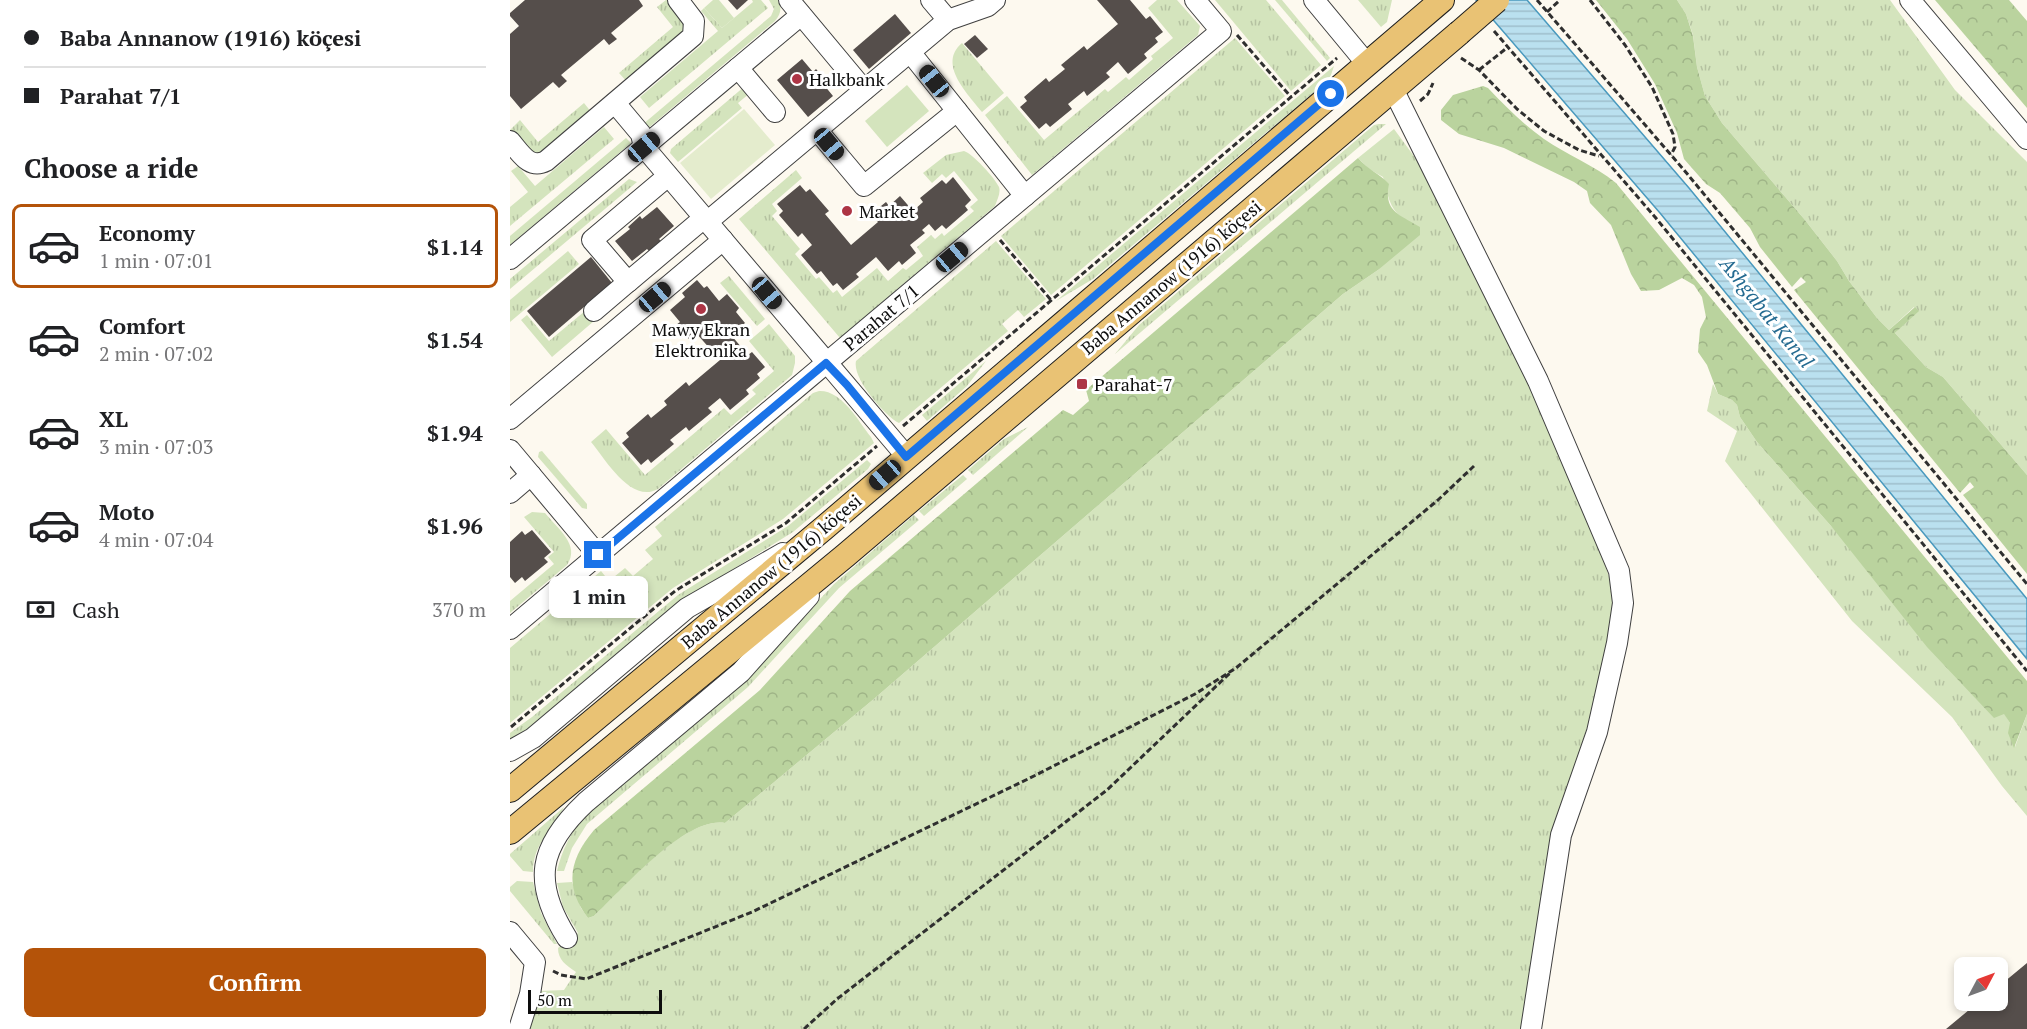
<!DOCTYPE html>
<meta charset="utf-8">
<style>
body{margin:0;font-family:"PT Serif",serif;background:#f2f2f2;color:#202124;height:100vh;display:flex;flex-direction:column;font-size:22px;white-space:nowrap}
*{box-sizing:border-box;margin:0}
p{font-size:20px;color:#757577}
.icon{flex:none;width:33px;height:33px;fill:none;stroke:currentColor;stroke-width:2;stroke-linecap:round;stroke-linejoin:round}
.map{position:relative;flex:1;overflow:hidden}
.drawer{display:flex;flex-direction:column;background:#fff;width:510px}
.drawer>*{flex:none}
.banner{display:grid;align-content:center;height:132px;padding:0 24px;background:#fff}
.needle{width:39px;rotate:49deg}
.buttons{position:absolute;left:1444px;top:957px;display:grid;gap:12px}
.buttons a{display:grid;place-items:center;width:54px;height:54px;border-radius:9px;background:#fff;box-shadow:0 3px 9px #0003;font-size:30px}
.scale{position:absolute;left:18px;bottom:15px;width:134px;box-sizing:border-box;padding-left:6px;border:3px solid #0d0d0d;border-top:0;font-size:16px;line-height:21px;white-space:nowrap;color:#0d0d0d;-webkit-text-stroke:4px #fff;paint-order:stroke}
.end{position:absolute;width:27px;height:27px;margin:-14px;border:8px solid #1a73e8;background:#fff;box-shadow:0 0 0 3px #fff}
.from{border-radius:50%}
.bubble{position:absolute;height:42px;border-radius:9px;background:#fff;box-shadow:0 3px 9px #0003;font-size:20px;font-weight:600;line-height:42px;text-align:center}
.car{position:absolute;width:18px;height:36px;margin:-18px -9px;border-radius:8px;box-shadow:0 0 4px 2px #0007;background:linear-gradient(#222 24%,#8ab4d8 0 40%,#222 0 76%,#8ab4d8 0 86%,#222 0)}
.banner b{display:flex;align-items:center;gap:21px;height:57px;font-size:22px}
.banner b+b{border-top:2px solid #e0e0e0}
.banner i{width:15px;height:15px;background:#202124}
ul{padding:0;list-style:none}
li{display:flex;align-items:center;gap:18px;height:84px;margin:0 12px 9px;padding:0 12px;border:3px solid transparent;border-radius:9px}
li div{flex:1}
li b{display:block;font-size:22px}
li em{font-style:normal;font-weight:600}
li.selected{border-color:#b45309}
li>.icon{width:54px;height:54px;stroke-width:1.5}
h2{padding:0 24px;font-size:27px;line-height:72px}
.pay{display:flex;align-items:center;gap:15px;height:66px;padding:0 24px;font-size:22px}
.pay p{margin-inline-start:auto}
.cta{display:flex;gap:12px;margin-top:auto;padding:12px 24px}
.cta a{flex:1;height:69px;border-radius:9px;background:#b45309;color:#fff;font-size:24px;font-weight:600;line-height:69px;text-align:center}
main{display:flex;flex:1;min-height:0}
.map>svg:first-child{display:block}
.grass{fill:url(#grass-tufts)}
.forest{fill:url(#forest-crowns)}
.park{fill:#d4e4bd}
.pitch{fill:#e4eccd}
.water{fill:url(#water-rules);stroke:#4999be;stroke-width:1.5}
.building{fill:#554e4b}
.lines{fill:none;stroke-linecap:round;stroke-linejoin:round}
.minor-casing{stroke:#404040;stroke-width:22}
.major-casing{stroke:#1e1e1e;stroke-width:26}
.path{stroke:#2f2f2f;stroke-width:3;stroke-dasharray:6 3;stroke-linecap:butt}
.minor{stroke:#fff;stroke-width:20}
.major{stroke:#e9c274;stroke-width:24}
.major-bridge-casing{stroke:#1e1e1e;stroke-width:26;stroke-linecap:butt}
.major-bridge{stroke:#e9c274;stroke-width:24}
.route{stroke:#1a73e8;stroke-width:8}
.poi-dot{fill:#ad3545;stroke:#fff;stroke-width:2}
.labels{text-anchor:middle;dominant-baseline:central;stroke-width:6;stroke-linejoin:round;paint-order:stroke}
.poi-label{font-size:18px;fill:#0d0d0d;stroke:#fff;text-anchor:start}
.street-label{font-size:18px;fill:#0d0d0d;stroke:#fff}
.water-label{font-size:20px;font-style:italic;fill:#256b91;stroke:#fff}
</style>
<main>
<section class="drawer">
<div class="banner">
<b><i class="from"></i>Baba Annanow (1916) köçesi</b>
<b><i></i>Parahat 7/1</b>
</div>
<h2>Choose a ride</h2>
<ul>
<li class="selected"><svg class="icon" aria-label="car" viewBox="0 0 24 24"><path d="M5 17H2v-5l4-1 3-4h7l3 4 3 1v5h-3M9 17h6M6 11h13"/><circle cx="7" cy="17" r="2"/><circle cx="17" cy="17" r="2"/></svg><div><b>Economy</b><p>1 min · 07:01</p></div><em>$1.14</em></li>
<li><svg class="icon" aria-label="car" viewBox="0 0 24 24"><path d="M5 17H2v-5l4-1 3-4h7l3 4 3 1v5h-3M9 17h6M6 11h13"/><circle cx="7" cy="17" r="2"/><circle cx="17" cy="17" r="2"/></svg><div><b>Comfort</b><p>2 min · 07:02</p></div><em>$1.54</em></li>
<li><svg class="icon" aria-label="car" viewBox="0 0 24 24"><path d="M5 17H2v-5l4-1 3-4h7l3 4 3 1v5h-3M9 17h6M6 11h13"/><circle cx="7" cy="17" r="2"/><circle cx="17" cy="17" r="2"/></svg><div><b>XL</b><p>3 min · 07:03</p></div><em>$1.94</em></li>
<li><svg class="icon" aria-label="car" viewBox="0 0 24 24"><path d="M5 17H2v-5l4-1 3-4h7l3 4 3 1v5h-3M9 17h6M6 11h13"/><circle cx="7" cy="17" r="2"/><circle cx="17" cy="17" r="2"/></svg><div><b>Moto</b><p>4 min · 07:04</p></div><em>$1.96</em></li>
</ul>
<div class="pay"><svg class="icon" aria-label="cash" viewBox="0 0 24 24"><path d="M3 7h18v10H3z"/><circle cx="12" cy="12" r="2"/></svg>Cash<p>370 m</p></div>
<div class="cta"><a>Confirm</a></div>
</section>
<div class="map">
<svg width="1517" height="1029" viewBox="0 0 1517 1029">
<defs>
<pattern id="grass-tufts" width="24" height="20" patternUnits="userSpaceOnUse" patternTransform="scale(1.5)"><rect width="24" height="20" fill="#d4e4bd"/><path d="M3 7l-1-3M5 7V3M7 7l1-3M15 17l-1-3M17 17v-4M19 17l1-3" fill="none" stroke="#b5c2a1"/></pattern>
<pattern id="forest-crowns" width="20" height="18" patternUnits="userSpaceOnUse" patternTransform="scale(1.5)"><rect width="20" height="18" fill="#bad39e"/><path d="M2 6a3 3 0 1 1 6 0M12 15a3 3 0 1 1 6 0" fill="none" stroke="#9fb487"/></pattern>
<pattern id="water-rules" width="6" height="5" patternUnits="userSpaceOnUse" patternTransform="scale(1.5)"><rect width="6" height="5" fill="#bae0ef"/><path d="M0 2.5h6" fill="none" stroke="#9fbfcc"/></pattern>
</defs>
<rect width="100%" height="100%" fill="#fdf9ef"/>
<g class="grass">
<polygon points="156,0 159,0 176,21 177,31 118,83 109,73 163,27 147,7"/>
<polygon points="242,0 251,0 258,8 139,108 130,97 208,31 191,11 194,8 212,28 243,2"/>
<path d="M 259,0 L 268,0 C 272,8 271,14 265,21 L 136,130 L 132,125 L 261,16 L 264,9 Z"/>
<polygon points="647,0 667,0 690,26 688,35 522,175 475,115 497,96 534,140 595,89 598,92 616,77 619,80 643,59 641,56 663,38 638,8"/>
<polygon points="705,0 756,0 811,65 781,91"/>
<polygon points="765,0 772,0 820,58 817,61"/>
<polygon points="848,0 882,0 877,22 871,27"/>
<polygon points="1167,0 1380,0 1445,90 1517,162 1517,475 1433,377 1416,367 1385,333 1408,311 1404,307 1379,330 1367,318 1339,281 1327,261 1295,220 1212,123 1195,96 1187,67 1183,35 1176,14"/>
<polygon points="725,38 775,96 541,295 491,236"/>
<path d="M 452,43 L 494,93 L 472,112 C 458,94 427,64 452,43 Z"/>
<polygon points="824,66 821,75 817,81 583,279 546,301"/>
<polygon points="235,86 240,93 228,103 232,108 168,162 160,153 161,149"/>
<polygon points="74,103 82,113 31,157 23,157 0,130 10,120 28,142"/>
<polygon points="869,124 876,124 605,354 629,325 864,125"/>
<polygon points="94,127 104,139 0,226 0,207 18,192 1,171 8,166 25,186"/>
<path d="M 884,129 L 909,163 L 924,191 L 957,261 L 1023,386 L 1095,564 L 1102,586 L 1104,603 L 1100,632 L 1080,718 L 1043,834 L 1013,1029 L 15,1029 L 29,991 L 54,990 L 66,972 C 56,965 48,960 48,948 L 68,933 L 53,907 L 47,883 L 62,882 L 71,908 L 78,918 L 84,916 C 112,889 175,816 215,823 L 365,698 L 833,294 L 868,270 L 904,224 C 880,215 879,199 873,177 L 859,169 L 848,158 Z"/>
<polygon points="116,138 121,143 0,245 0,236"/>
<path d="M 454,151 C 462,153 485,178 489,187 C 491,193 487,200 485,206 L 330,338 L 229,219 L 286,170 L 292,178 L 262,204 L 267,211 L 262,216 L 290,249 L 285,254 L 306,279 L 309,277 L 323,293 L 327,290 L 332,297 L 367,268 L 378,281 L 393,268 L 396,270 L 413,256 L 407,247 L 421,235 L 425,239 L 432,233 L 434,236 L 464,211 L 460,207 L 468,200 L 444,171 L 436,178 L 432,174 L 422,183 L 413,173 L 436,155 Z"/>
<polygon points="119,179 127,182 0,289 0,279"/>
<path d="M 486,241 L 536,299 L 514,317 L 508,310 L 492,324 L 498,331 L 389,423 C 374,415 342,378 346,361 Z"/>
<polygon points="58,251 69,264 0,322 0,300"/>
<polygon points="219,276 255,319 247,326 210,283"/>
<polygon points="75,311 84,321 42,357 11,320 17,315 39,341"/>
<path d="M 259,324 L 285,356 L 285,363 L 282,375 L 148,489 C 121,504 96,460 81,442 L 96,429 L 135,475 L 214,408 L 221,415 L 246,394 L 242,390 L 264,371 L 239,341 Z"/>
<polygon points="476,361 457,386 417,421 412,415"/>
<polygon points="1203,384 1208,394 1222,400 1227,405 1230,417 1247,442 1321,526 1494,713 1500,723 1505,747 1517,714 1517,816 1492,786 1442,717 1342,621 1215,461 1227,431 1197,411"/>
<path d="M 309,391 C 332,390 348,421 361,437 L 364,443 L 273,519 L 163,588 L 0,723 L 0,648 L 91,571 L 99,581 L 115,568 L 123,576 L 143,559 L 135,550 L 152,536 L 145,527 L 303,393 Z"/>
<polygon points="518,427 463,475 458,470 494,439"/>
<polygon points="32,451 77,504 77,509 72,508 28,457 29,452"/>
<polygon points="357,460 361,464 358,469 283,532 172,601 26,723 0,741 0,733 22,717 168,595 278,526"/>
<polygon points="453,475 457,479 414,516 409,511"/>
<path d="M 22,512 L 35,513 C 47,528 71,545 57,565 L 0,613 L 0,601 L 44,564 L 38,557 L 44,552 L 14,517 Z"/>
<path d="M 404,515 L 409,520 L 329,588 L 238,687 L 77,824 L 62,848 L 54,871 L 47,871 C 52,850 61,831 76,815 L 233,682 L 324,584 Z"/>
<path d="M 54,807 C 43,830 23,843 23,872 L 13,871 L 0,856 L 0,854 Z"/>
<polygon points="7,881 23,882 31,913 47,944 44,944 0,891 0,887"/>
</g>
<g class="forest">
<polygon points="1086,0 1167,0 1176,14 1183,36 1187,67 1195,96 1212,123 1295,220 1327,261 1339,281 1367,318 1379,330 1405,307 1409,311 1385,333 1416,367 1433,377 1517,475 1517,574 1453,495 1464,487 1460,482 1450,493 1284,290 1296,282 1291,277 1282,287 1250,247 1240,228 1210,193 1196,184 1174,159 1167,133 1145,84 1117,39"/>
<polygon points="1425,0 1499,0 1517,21 1517,108"/>
<path d="M 973,86 L 978,88 C 995,106 1013,124 1034,139 C 1057,155 1084,165 1106,183 L 1517,681 L 1517,714 L 1504,748 L 1498,733 L 1500,723 L 1494,714 L 1484,718 L 1417,647 L 1321,526 L 1247,442 L 1230,417 L 1227,405 L 1222,400 L 1208,394 L 1197,365 L 1188,352 L 1190,329 L 1196,317 L 1192,297 L 1184,285 L 1172,278 L 1149,290 L 1131,291 L 1121,274 L 1101,225 L 1080,203 L 1077,191 L 1064,182 L 994,148 L 949,134 L 931,120 L 931,110 L 943,95 Z"/>
<path d="M 848,158 C 857,169 870,174 879,184 C 873,212 891,215 910,227 L 910,235 L 868,270 L 833,294 L 365,698 L 215,823 C 175,816 112,890 84,916 L 78,918 C 54,886 59,860 84,830 L 250,690 L 340,591 L 553,410 L 563,415 L 579,401 L 576,390 Z"/>
</g>
<g class="park">
<polygon points="203,0 209,0 224,18 212,28 194,8"/>
<polygon points="397,85 419,111 377,147 355,121"/>
</g>
<polygon class="pitch" points="234,109 265,145 201,199 170,163"/>
<polygon class="water" points="966,0 1017,0 1179,188 1517,599 1517,659 1150,213"/>
<g class="building">
<polygon points="15,0 129,0 133,6 101,33 107,39 99,45 94,39 51,75 57,81 49,88 43,82 11,109 0,96 0,34 9,26 0,16 0,13"/>
<polygon points="218,0 238,0 227,10"/>
<polygon points="587,0 620,0 636,19 640,16 653,32 645,38 648,42 634,54 637,58 618,74 608,62 596,73 600,77 577,96 574,91 558,104 562,109 540,127 536,123 529,129 510,107 517,101 514,97 536,78 539,82 555,69 551,65 574,46 577,50 608,24"/>
<polygon points="385,14 401,33 359,69 343,50"/>
<polygon points="465,35 478,49 467,58 454,44"/>
<polygon points="292,59 303,72 306,69 317,82 314,85 323,96 298,117 267,80"/>
<polygon points="443,177 461,200 455,206 458,210 436,229 432,225 425,231 419,224 412,230 415,233 400,245 406,253 392,265 389,261 378,271 366,257 346,274 349,277 333,290 327,283 323,286 311,271 307,274 291,255 302,245 292,233 288,237 269,215 273,211 267,204 290,185 296,192 300,189 319,211 315,214 341,245 368,222 361,214 376,202 379,206 390,196 403,211 413,202 410,198 432,180 436,184"/>
<polygon points="147,207 164,226 149,239 151,241 139,251 137,249 122,261 105,241 120,229 118,227 130,216 132,219"/>
<polygon points="81,257 102,283 39,337 17,311"/>
<polygon points="187,280 194,288 197,286 209,301 217,294 229,308 226,312 235,323 221,335 238,355 242,352 255,367 247,374 250,378 236,390 239,394 220,410 210,398 198,408 202,412 179,431 176,427 160,440 164,444 141,463 138,459 131,465 112,443 119,437 116,433 138,414 141,418 157,405 154,401 176,382 179,386 210,360 186,333 179,339 166,325 170,322 160,310 175,297 172,293"/>
<polygon points="22,530 41,552 34,558 38,562 15,581 12,577 5,583 0,577 0,542 12,531 15,535"/>
<polygon points="1517,963 1517,1029 1436,1029 1471,1000 1488,1000 1488,987"/>
</g>
<g class="lines">
<defs>
<g id="minor">
<polyline points="279,0 354,90"/>
<polyline points="421,0 438,20"/>
<polyline points="804,0 857,64"/>
<polyline points="1400,0 1517,139"/>
<polyline points="400,52 515,196"/>
<polyline points="228,68 265,112"/>
<polyline points="883,89 1028,381 1109,571 1113,603 1107,643 1087,732 1051,835 1021,1029"/>
<polyline points="105,103 131,134 134,147 397,457"/>
<polyline points="307,130 354,186 447,111"/>
<path d="M 0,141 C 10,152 19,170 36,161 L 183,36 L 184,21 L 168,0"/>
<polyline points="158,176 82,240 118,282 194,218"/>
<polyline points="197,222 438,20 478,6 485,0"/>
<polyline points="0,259 291,15"/>
<polyline points="84,311 118,282"/>
<polyline points="0,419 213,240"/>
<polyline points="0,450 88,555"/>
<polyline points="0,493 21,475"/>
<polyline points="0,629 711,31 685,0"/>
<polyline points="0,751 23,738 177,608 273,553"/>
<polyline points="0,932 25,962 20,994 9,1029"/>
<path d="M 57,938 C 22,882 28,847 76,802 L 231,672 L 299,596"/>
</g>
<g id="major">
<polyline points="0,790 314,528 932,0"/>
<polyline points="0,832 336,555 949,33"/>
</g>
</defs>
<use href="#minor" class="minor-casing"/>
<use href="#major" class="major-casing"/>
<g class="path">
<polyline points="1027,0 1174,170 1517,584"/>
<polyline points="1080,0 1115,45 1142,87 1163,134 1165,147 1161,155"/>
<polyline points="1037,12 1050,0"/>
<polyline points="984,31 1145,217 1517,671"/>
<polyline points="727,35 781,97"/>
<polyline points="951,58 969,70 1007,109 1034,131 1069,150 1089,156"/>
<polyline points="969,70 998,47"/>
<polyline points="910,101 918,94 923,83"/>
<polyline points="490,240 541,300"/>
<polyline points="393,426 827,58"/>
<polyline points="1,727 165,591 276,523 367,446"/>
<polyline points="43,971 51,975 76,979 242,912 520,778 685,694 726,668 928,500 964,466"/>
<polyline points="294,1029 327,999 597,790 720,673"/>
</g>
<use href="#minor" class="minor"/>
<use href="#major" class="major"/>
<defs>
<polyline id="major-bridge" points="949,33 987,0"/>
</defs>
<use href="#major-bridge" class="major-bridge-casing"/>
<use href="#major-bridge" class="major-bridge"/>
</g>
<g class="lines">
<polyline class="route" points="88,555 316,363 337,385 396,457 821,94"/>
</g>
<g class="poi-dot">
<circle cx="287" cy="79" r="6"/>
<circle cx="337" cy="211" r="6"/>
<circle cx="191" cy="309" r="6"/>
<rect x="566" y="378" width="12" height="12" rx="3"/>
</g>
<g class="labels">
<g class="poi-label">
<text x="299" y="79">Halkbank</text>
<text x="349" y="211">Market</text>
<text x="191" y="329" text-anchor="middle">Mawy Ekran<tspan x="191" dy="21">Elektronika</tspan></text>
<text x="584" y="384">Parahat-7</text>
</g>
<g class="street-label">
<text transform="translate(661 277) rotate(-40)">Baba Annanow (1916) köçesi</text>
<text transform="translate(371 317) rotate(-40)">Parahat 7/1</text>
<text transform="translate(261 571) rotate(-40)">Baba Annanow (1916) köçesi</text>
</g>
<g class="water-label">
<text transform="translate(1257 312) rotate(51)">Ashgabat Kanal</text>
</g>
</g>
</svg>
<div class="buttons">
<a><svg class="needle" viewBox="-14 -14 28 28"><path d="M0-13l5 13h-10z" fill="#e53935"/><path d="M0 13l5-13h-10z" fill="#757577"/></svg></a>
</div>
<div class="scale">50 m</div>
<i class="end from" style="left:821px;top:94px"></i>
<i class="end" style="left:88px;top:555px"></i>
<div class="bubble" style="left:39px;top:576px;width:99px">1 min</div>
<i class="car" style="left:424px;top:81px;rotate:321deg"></i>
<i class="car" style="left:319px;top:144px;rotate:140deg"></i>
<i class="car" style="left:134px;top:147px;rotate:50deg"></i>
<i class="car" style="left:442px;top:257px;rotate:50deg"></i>
<i class="car" style="left:257px;top:293px;rotate:140deg"></i>
<i class="car" style="left:145px;top:297px;rotate:50deg"></i>
<i class="car" style="left:375px;top:475px;rotate:229deg"></i>
</div>
</main>
